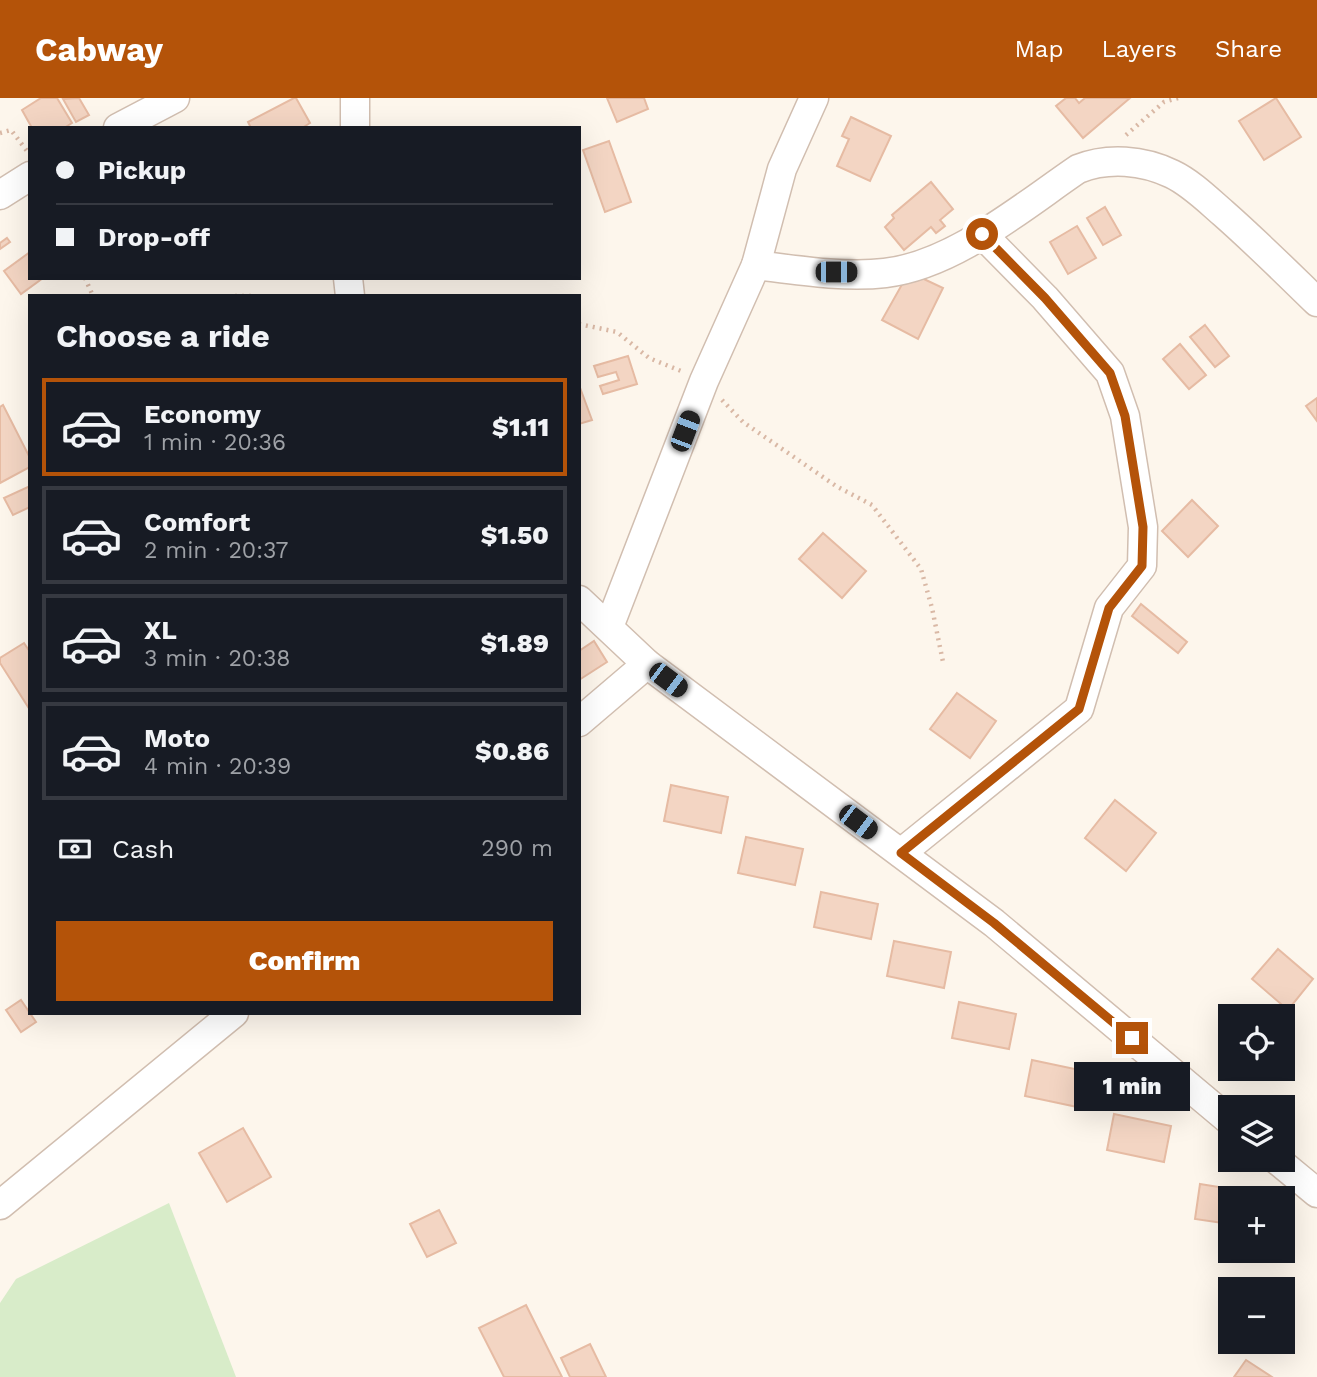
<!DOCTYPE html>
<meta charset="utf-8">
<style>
body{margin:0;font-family:"Work Sans",sans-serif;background:#20242c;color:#f1f3f6;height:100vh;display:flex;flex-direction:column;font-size:26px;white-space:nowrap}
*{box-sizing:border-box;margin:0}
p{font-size:23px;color:#9ea1a6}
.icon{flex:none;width:38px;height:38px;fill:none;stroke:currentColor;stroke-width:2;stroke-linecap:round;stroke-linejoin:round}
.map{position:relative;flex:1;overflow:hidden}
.panel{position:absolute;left:28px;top:196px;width:553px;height:721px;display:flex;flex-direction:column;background:#171b24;border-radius:0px;box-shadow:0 7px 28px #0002}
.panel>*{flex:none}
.top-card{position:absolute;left:28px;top:28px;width:553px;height:154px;border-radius:0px;box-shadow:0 7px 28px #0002;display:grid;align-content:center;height:154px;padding:0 28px;background:#171b24}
.buttons{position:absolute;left:1218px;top:906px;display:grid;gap:14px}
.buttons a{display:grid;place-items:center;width:77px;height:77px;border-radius:0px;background:#171b24;box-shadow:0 7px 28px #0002;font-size:35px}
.end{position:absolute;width:32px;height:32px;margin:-16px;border:9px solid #b45309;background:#fff;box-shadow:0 0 0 4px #fff}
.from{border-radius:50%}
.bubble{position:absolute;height:49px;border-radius:0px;background:#171b24;box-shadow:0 7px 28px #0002;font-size:23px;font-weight:800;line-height:49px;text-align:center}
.car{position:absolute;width:21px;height:42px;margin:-21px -10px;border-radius:9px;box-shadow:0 0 5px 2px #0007;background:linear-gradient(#222 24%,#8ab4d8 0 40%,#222 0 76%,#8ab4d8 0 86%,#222 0)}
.top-card b{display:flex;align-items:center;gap:24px;height:66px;font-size:26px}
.top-card b+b{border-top:2px solid #363941}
.top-card i{width:18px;height:18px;background:#f1f3f6}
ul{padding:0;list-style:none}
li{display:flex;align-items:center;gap:21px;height:98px;margin:0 14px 10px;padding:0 14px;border:4px solid #363941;border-radius:0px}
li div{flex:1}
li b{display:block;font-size:26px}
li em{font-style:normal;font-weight:800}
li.current{border-color:#b45309}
li>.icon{width:63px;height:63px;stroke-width:1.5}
h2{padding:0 28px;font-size:32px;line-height:84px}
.pay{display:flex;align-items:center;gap:18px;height:77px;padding:0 28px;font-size:26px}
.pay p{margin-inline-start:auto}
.cta{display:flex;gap:14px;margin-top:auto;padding:14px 28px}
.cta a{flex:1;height:80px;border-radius:0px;background:#b45309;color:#fff;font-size:28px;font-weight:800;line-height:80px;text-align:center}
header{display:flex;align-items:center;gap:42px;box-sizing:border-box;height:98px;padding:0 35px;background:#b45309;color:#fff}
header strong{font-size:33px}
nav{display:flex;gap:38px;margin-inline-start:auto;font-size:24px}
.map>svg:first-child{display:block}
.green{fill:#d8ecc9}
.building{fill:#f3d5c3;stroke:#e6bba3;stroke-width:2}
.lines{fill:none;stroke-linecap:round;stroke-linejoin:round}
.street-casing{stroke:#d1beb0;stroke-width:31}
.path{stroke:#d9b8a5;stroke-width:4.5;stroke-dasharray:2 5;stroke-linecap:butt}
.street{stroke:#fff;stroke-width:28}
.route{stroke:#b45309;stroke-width:9}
</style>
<header>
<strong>Cabway</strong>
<nav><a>Map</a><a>Layers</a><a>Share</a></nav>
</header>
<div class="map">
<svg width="1317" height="1279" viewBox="0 0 1317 1279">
<rect width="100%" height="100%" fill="#fdf6ec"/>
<polygon class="green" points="169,1105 236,1279 0,1279 0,1205 16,1181"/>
<g class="building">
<polygon points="41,0 57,0 72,25 64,30 32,30 22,12"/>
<polygon points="79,0 89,17 76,24 63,1"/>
<polygon points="294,0 296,0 310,25 302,30 251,30 248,24"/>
<polygon points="607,0 644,0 648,11 617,24"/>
<polygon points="1066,0 1075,0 1079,5 1085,0 1130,0 1083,40 1056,8"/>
<polygon points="1276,0 1301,39 1264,62 1239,23"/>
<polygon points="851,19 891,38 870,83 837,68 849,41 842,38"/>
<polygon points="609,43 631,104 605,114 583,52"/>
<polygon points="931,84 953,111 940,122 945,128 936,135 931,129 904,152 885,129 894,120 892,117"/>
<polygon points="1105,109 1121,137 1103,147 1087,120"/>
<polygon points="1077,128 1096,160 1068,176 1050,144"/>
<polygon points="7,140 10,144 0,151 0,145"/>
<polygon points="30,154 30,180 43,180 21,196 4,173"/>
<polygon points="909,174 943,190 918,241 882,222"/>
<polygon points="1205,227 1229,258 1215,269 1190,239"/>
<polygon points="1180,246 1206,277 1189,291 1163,261"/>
<polygon points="628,258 637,286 603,296 600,288 619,282 616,274 598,279 594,268"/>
<polygon points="579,287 592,322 579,326"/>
<polygon points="1317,300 1317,323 1306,308"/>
<polygon points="3,307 30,360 30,369 0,385 0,309"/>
<polygon points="30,388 30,409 13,417 4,400"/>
<polygon points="1192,402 1218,428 1188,459 1162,433"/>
<polygon points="823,435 866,473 842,500 799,461"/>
<polygon points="1141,506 1187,544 1178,555 1132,518"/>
<polygon points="594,543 607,564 579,582 579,553"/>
<polygon points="24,545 30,554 30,612 0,565 0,560"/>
<polygon points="957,595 996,623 970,660 930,631"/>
<polygon points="671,687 728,699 721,735 664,723"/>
<polygon points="1115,702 1156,735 1126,773 1085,740"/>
<polygon points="746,739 803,751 795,787 738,775"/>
<polygon points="821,794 878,806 871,841 814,829"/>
<polygon points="894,843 951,854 944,890 887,878"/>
<polygon points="1278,851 1313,881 1288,912 1252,881"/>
<polygon points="21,902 36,924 21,934 6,912"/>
<polygon points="959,904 1016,916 1009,951 952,940"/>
<polygon points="1032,962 1089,974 1082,1010 1025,998"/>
<polygon points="1114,1016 1171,1028 1164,1064 1107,1052"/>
<polygon points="243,1030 271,1079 227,1104 199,1055"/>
<polygon points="1200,1086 1244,1093 1243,1101 1230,1101 1230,1126 1195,1121"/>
<polygon points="439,1112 456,1145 427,1159 410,1126"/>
<polygon points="526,1207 562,1279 504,1279 479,1230"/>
<polygon points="590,1246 606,1279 570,1279 561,1260"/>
<polygon points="1246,1262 1272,1279 1234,1279"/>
</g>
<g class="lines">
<defs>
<g id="street">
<polyline points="118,30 175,0"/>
<polyline points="355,30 355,0"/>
<polyline points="0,97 30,78"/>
<path d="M 756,167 C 796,172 845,180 885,175 C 954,167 1022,109 1078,71 C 1108,59 1143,62 1172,76 C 1191,85 1208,102 1223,115 C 1256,144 1286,174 1317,204"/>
<polyline points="348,180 350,198"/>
<polyline points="579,502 647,566 994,825 1230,1023"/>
<polyline points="609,529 704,283 756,167 782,71 814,0"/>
<polyline points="579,624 647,566"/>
<polyline points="901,755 1079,611 1109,510 1142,468 1143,429 1125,318 1110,275 1045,200 982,136"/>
<polyline points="1277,1062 1317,1095"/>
<polyline points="0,1107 234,915"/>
</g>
</defs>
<use href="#street" class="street-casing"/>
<g class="path">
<polyline points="0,35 11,32 27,53"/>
<polyline points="1126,37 1164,4 1178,0"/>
<polyline points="85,180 93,198"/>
<polyline points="235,198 252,198"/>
<polyline points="579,226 617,234 649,260 681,273"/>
<polyline points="722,302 743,324 836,388 872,407 921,471 932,510 943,564"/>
</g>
<use href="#street" class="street"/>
</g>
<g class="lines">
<polyline class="route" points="982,136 1045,200 1110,275 1125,318 1143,429 1142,468 1109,510 1079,611 901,755 994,825 1132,940"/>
</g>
</svg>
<div class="buttons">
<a><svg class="icon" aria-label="locate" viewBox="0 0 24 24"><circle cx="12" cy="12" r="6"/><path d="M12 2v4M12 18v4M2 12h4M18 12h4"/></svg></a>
<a><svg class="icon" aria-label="layers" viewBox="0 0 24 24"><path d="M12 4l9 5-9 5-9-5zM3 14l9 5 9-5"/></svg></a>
<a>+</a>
<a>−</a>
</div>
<i class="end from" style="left:982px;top:136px"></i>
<i class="end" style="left:1132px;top:940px"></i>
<div class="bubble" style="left:1074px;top:964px;width:116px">1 min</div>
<i class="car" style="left:836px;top:174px;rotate:90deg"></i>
<i class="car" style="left:685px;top:333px;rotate:21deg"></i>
<i class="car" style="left:668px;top:582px;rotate:127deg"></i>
<i class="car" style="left:858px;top:724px;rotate:127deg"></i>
<div class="top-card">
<b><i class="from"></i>Pickup</b>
<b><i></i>Drop-off</b>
</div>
<section class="panel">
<h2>Choose a ride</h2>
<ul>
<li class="current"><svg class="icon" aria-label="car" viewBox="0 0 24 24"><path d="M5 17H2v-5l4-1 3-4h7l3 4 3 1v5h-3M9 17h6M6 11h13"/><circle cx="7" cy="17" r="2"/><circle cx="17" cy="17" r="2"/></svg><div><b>Economy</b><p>1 min · 20:36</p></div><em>$1.11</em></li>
<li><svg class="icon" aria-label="car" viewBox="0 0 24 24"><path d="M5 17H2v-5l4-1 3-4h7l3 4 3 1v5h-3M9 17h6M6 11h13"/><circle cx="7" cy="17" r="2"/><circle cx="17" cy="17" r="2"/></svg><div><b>Comfort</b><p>2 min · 20:37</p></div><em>$1.50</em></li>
<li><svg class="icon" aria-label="car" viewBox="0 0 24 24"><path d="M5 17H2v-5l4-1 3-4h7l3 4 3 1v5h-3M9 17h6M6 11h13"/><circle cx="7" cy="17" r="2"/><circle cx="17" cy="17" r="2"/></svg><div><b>XL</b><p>3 min · 20:38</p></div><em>$1.89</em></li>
<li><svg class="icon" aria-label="car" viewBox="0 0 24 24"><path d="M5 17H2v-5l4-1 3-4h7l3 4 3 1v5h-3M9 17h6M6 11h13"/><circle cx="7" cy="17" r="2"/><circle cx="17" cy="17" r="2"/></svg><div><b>Moto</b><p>4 min · 20:39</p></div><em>$0.86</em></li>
</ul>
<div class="pay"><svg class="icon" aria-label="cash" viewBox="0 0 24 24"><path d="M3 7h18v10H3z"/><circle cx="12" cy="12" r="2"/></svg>Cash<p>290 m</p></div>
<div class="cta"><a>Confirm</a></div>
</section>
</div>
